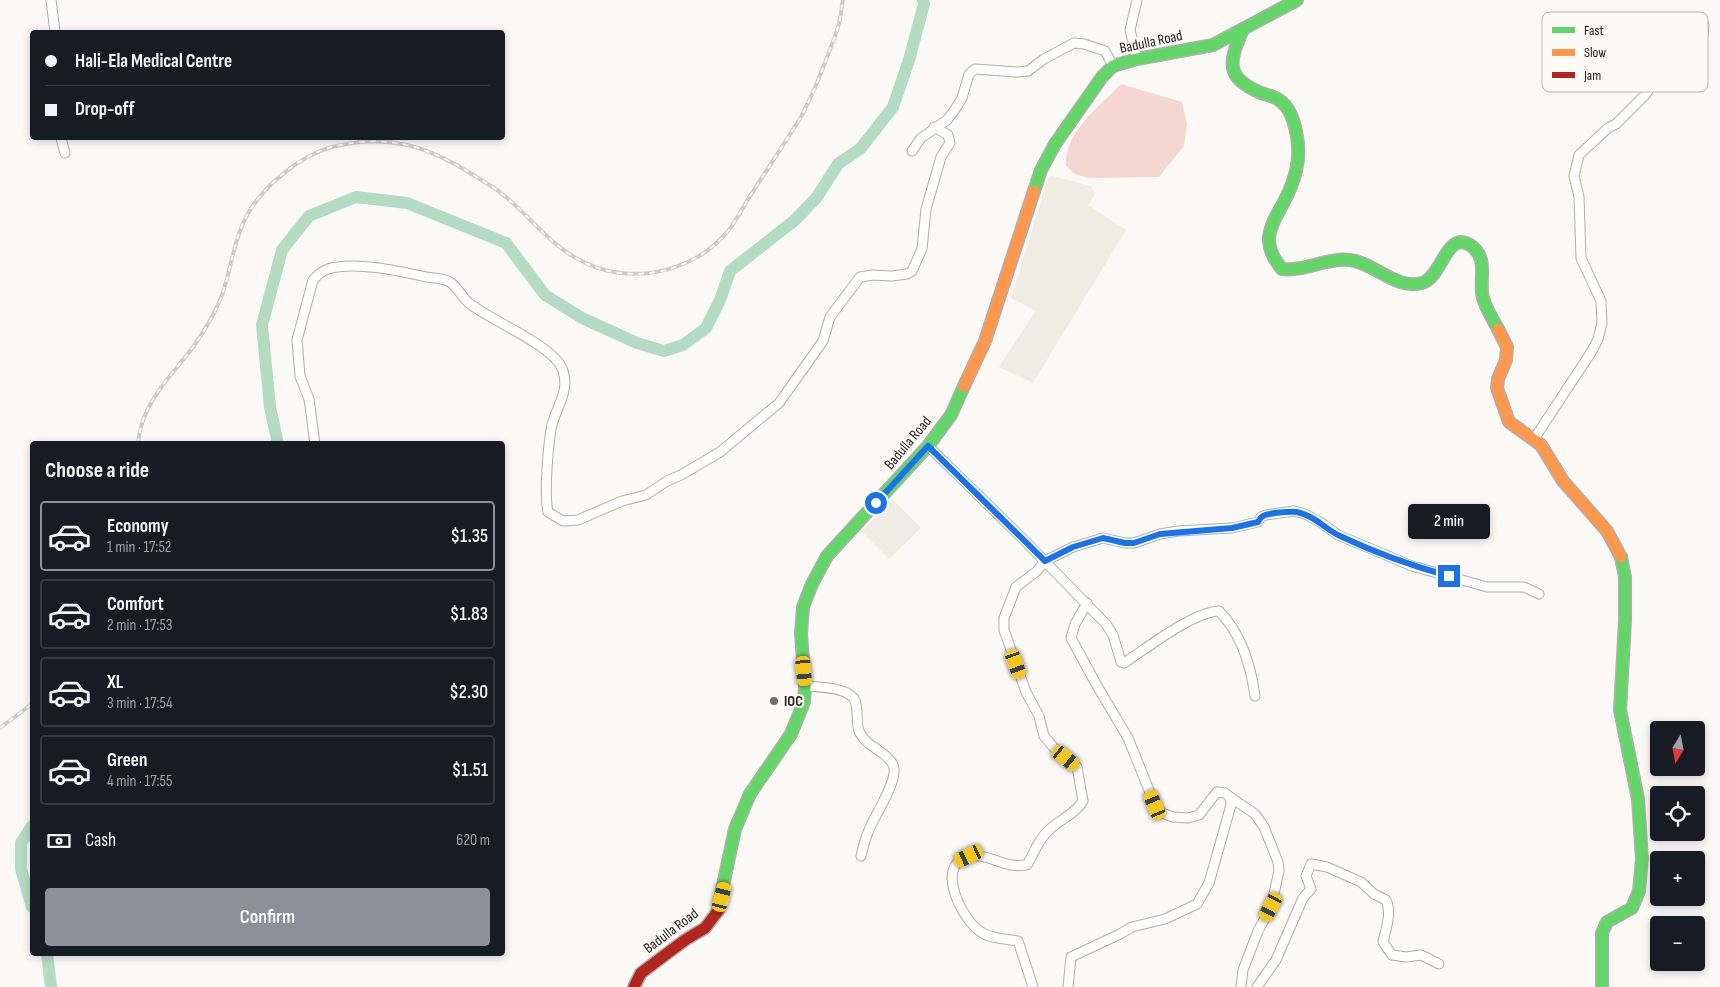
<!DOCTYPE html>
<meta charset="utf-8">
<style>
body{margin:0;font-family:"Sofia Sans Condensed",sans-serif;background:#20242c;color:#f1f3f6;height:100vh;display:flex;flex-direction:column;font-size:19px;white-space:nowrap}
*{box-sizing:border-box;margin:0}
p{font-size:16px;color:#9ea1a6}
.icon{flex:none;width:28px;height:28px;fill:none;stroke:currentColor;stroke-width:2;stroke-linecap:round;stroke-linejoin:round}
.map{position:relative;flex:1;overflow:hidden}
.sheet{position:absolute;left:30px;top:441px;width:475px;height:515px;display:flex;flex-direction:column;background:#171b24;border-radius:5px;box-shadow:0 2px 8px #0003}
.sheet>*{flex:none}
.top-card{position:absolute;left:30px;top:30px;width:475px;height:110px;border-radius:5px;box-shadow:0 2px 8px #0003;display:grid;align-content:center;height:110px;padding:0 15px;background:#171b24}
.needle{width:32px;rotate:190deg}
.tools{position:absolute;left:1650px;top:721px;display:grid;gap:10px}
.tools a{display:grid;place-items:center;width:55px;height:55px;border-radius:5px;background:#171b24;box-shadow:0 2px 8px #0003;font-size:25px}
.end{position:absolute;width:22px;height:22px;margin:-11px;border:6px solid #1a73e8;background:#fff;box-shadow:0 0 0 2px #fff}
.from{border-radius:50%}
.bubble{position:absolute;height:35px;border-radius:5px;background:#171b24;box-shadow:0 2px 8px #0003;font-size:16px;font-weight:600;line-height:35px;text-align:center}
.car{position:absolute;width:15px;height:30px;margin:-15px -8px;border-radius:6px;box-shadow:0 0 4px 1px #0007;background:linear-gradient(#f5c518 24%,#345 0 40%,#f5c518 0 76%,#345 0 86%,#f5c518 0)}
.top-card b{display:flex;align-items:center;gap:18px;height:48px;font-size:19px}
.top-card b+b{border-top:1px solid #363941}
.top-card i{width:12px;height:12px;background:#f1f3f6}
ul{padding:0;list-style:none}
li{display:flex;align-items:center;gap:15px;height:70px;margin:0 10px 8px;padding:0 5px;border:2px solid #363941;border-radius:5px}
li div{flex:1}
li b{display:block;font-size:19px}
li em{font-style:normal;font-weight:600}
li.current{border-color:#8c9099}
li>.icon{width:45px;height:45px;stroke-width:1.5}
h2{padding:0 15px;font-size:22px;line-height:60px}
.pay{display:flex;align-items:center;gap:12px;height:55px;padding:0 15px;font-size:19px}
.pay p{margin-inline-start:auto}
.primary-button{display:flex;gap:10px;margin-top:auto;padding:10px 15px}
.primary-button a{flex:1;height:58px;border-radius:5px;background:#8c9099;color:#fff;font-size:20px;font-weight:600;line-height:58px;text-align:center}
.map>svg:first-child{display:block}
.built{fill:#efece4}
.green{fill:#f5d6d1}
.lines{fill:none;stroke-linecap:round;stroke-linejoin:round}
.river{stroke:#b4dbc4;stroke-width:12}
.street-casing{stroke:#afafad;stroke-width:11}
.fast-casing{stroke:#afafad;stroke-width:14}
.slow-casing{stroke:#afafad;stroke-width:14}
.jam-casing{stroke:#afafad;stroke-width:14}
.street{stroke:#fefefe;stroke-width:9}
.fast{stroke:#63d668;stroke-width:11}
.slow{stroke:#ff974d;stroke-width:11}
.jam{stroke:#b3261e;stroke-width:11}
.rail-casing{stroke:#ccc;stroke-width:4}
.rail{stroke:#fbfaf5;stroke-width:2;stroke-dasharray:5.5;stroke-linecap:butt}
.route{stroke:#1a73e8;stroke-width:6}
.poi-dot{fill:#6f6e6c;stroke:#fbfaf5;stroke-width:2}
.labels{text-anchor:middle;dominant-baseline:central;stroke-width:4;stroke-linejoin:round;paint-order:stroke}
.street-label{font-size:15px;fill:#242322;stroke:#fbfaf5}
.poi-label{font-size:15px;font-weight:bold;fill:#242322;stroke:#fbfaf5;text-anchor:start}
.key{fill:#fbfaf5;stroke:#babab6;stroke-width:1}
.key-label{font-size:14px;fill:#242322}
</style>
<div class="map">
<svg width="1720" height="987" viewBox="0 0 1720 987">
<rect width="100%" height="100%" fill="#faf9f6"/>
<g class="built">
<polygon points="1049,175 1091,186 1095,195 1088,205 1126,230 1033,383 999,367 1036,311 1011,298"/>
<polygon points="893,500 921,528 889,559 861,531"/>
</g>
<path class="green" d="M 1121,84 L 1182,102 L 1187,124 L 1184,146 L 1159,177 L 1088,178 L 1075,174 L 1066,166 C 1064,132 1099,107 1121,84 Z"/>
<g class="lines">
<g class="river">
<polyline points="278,444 270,407 262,325 282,250 309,216 356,197 407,203 506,243 545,295 582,318 637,343 664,351 683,345 706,328 720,300 730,271 795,220 817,197 838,164 861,148 893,107 909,60 924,4 923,0"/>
<polyline points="32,826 21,843 21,869 32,907"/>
<polyline points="47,954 51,987"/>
</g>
<defs>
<g id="street">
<polyline points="51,0 55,32"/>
<polyline points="1137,59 1130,30 1137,0"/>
<polyline points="61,138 65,153"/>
<polyline points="912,151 921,138 947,120 954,111 962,98 969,74 975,69 1017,72 1028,71 1044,59 1074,43 1084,44 1105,51 1113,66"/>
<polyline points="1534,439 1592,351 1598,339 1602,323 1601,301 1581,258 1579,197 1574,176 1579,155 1608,128 1616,124 1645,95 1668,62 1698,44 1703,35 1704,26 1702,18"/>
<path d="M 315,444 L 309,399 L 300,376 L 297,340 L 313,280 C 318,275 321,271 328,269 C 355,261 399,271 426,277 C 433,278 442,278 448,281 C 458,286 461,297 469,303 C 489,320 556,346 563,371 C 570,393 555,408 551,429 C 548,449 544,493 548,512 L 563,521 L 578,520 L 622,501 L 646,495 L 667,481 L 681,475 L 720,452 L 779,403 L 823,341 L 830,317 L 860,277 L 873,275 L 892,276 L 907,274 L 912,271 L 922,249 L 926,209 L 941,157 L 950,143 L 948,135 L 934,127"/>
<path d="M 928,446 L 1023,539 L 1106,624 L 1113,635 L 1121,662 L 1124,663 C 1147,648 1193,612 1219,611 C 1241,633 1251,667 1255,696"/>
<path d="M 805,686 C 819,687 854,687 856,704 C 858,712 856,723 859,731 C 865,746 884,750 892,763 C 902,776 874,816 869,830 C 865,839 863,847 861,856"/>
<polyline points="1230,797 1255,814 1264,827 1278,862 1279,871 1271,907 1258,931 1243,970 1241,987"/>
<path d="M 1033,987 L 1018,941 C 1006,939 991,939 981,932 C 962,920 935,866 967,857 C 982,852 998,863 1012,865 C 1017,866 1022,865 1027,865 C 1034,853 1039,838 1050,829 C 1061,819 1075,814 1083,801 L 1077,767 L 1055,749 L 1044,736 L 1039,716 L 1026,692 L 1004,630 L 1004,618 L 1016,587 L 1037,571 L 1045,561 L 1073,547 L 1103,538 L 1125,543 L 1134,543 L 1160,534 L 1178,531 L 1232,528 L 1258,522 L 1261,517 L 1266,515 L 1294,511 L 1305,514 L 1320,522 L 1338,535 L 1412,566 L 1487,587 L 1524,587 L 1539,594"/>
<polyline points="1068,987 1071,957 1120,934 1132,927 1165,919 1197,904 1209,883 1231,805 1230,797 1225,793 1217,792 1199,815 1188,818 1173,817 1162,813 1155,805 1128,738 1096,684 1071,638 1075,624 1087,603"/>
<path d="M 1257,987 L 1276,960 L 1303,898 L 1311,889 L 1306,876 L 1311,864 L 1327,867 L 1361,882 L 1374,894 L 1386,900 C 1392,913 1386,928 1383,942 L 1392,955 L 1406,957 L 1421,955 L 1439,964"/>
</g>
<g id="fast">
<path d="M 1243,29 C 1229,62 1224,77 1261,93 C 1267,95 1274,96 1279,100 C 1290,107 1295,124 1297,137 C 1300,154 1297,173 1290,189 C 1278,219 1254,236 1282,269 C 1305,272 1327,257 1350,260 C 1375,263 1395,290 1422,283 C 1442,278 1446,230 1470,245 C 1490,258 1478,280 1483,298 C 1486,309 1493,319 1498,329"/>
<polyline points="1034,191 1041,170 1055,144 1102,77 1113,66 1137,59 1213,45 1297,0"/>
<polyline points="721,895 735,829 750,794 791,734 804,702 805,686 801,634 803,607 812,584 827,556 928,446 951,415 964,386"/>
<polyline points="1602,987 1602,933 1607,922 1632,908 1639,891 1642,859 1638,799 1620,710 1625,621 1625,577 1621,557"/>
</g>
<g id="slow">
<polyline points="1498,329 1507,347 1506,360 1498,379 1497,388 1509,422 1541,445 1563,481 1607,531 1621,557"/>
<polyline points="964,386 985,341 1034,191"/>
</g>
<polyline id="jam" points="634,987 641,973 685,940 705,928 718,911 721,895"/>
</defs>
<use href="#street" class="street-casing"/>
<use href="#fast" class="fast-casing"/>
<use href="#slow" class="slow-casing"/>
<use href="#jam" class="jam-casing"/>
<use href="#street" class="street"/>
<use href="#fast" class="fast"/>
<use href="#slow" class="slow"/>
<use href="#jam" class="jam"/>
<defs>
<g id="rail">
<path d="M 138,444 C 141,403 170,378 193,347 C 205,330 215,314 222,295 C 231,270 233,242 246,217 C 262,187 299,156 332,147 C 388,133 428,146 475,176 C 484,182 494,187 502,194 C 528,214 547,242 576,258 C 625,287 692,275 728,231 C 738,218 745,203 754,190 C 770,165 786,141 801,117 C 812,96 821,74 829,52 C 832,44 836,35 838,27 C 841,18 841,9 843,0"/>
<polyline points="0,728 32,704"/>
</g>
</defs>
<use href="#rail" class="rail-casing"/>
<use href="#rail" class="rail"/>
</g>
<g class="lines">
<path class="route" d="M 876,503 L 928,446 L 1045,561 L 1073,547 L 1103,538 L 1125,543 L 1134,543 L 1160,534 L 1232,528 L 1258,522 C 1260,519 1260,518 1263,516 C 1268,513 1291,511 1297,512 C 1315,516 1325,529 1340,536 C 1376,553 1412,566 1449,576"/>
</g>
<circle class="poi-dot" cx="774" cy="701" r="5"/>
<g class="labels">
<g class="street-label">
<text transform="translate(1151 42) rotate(-12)">Badulla Road</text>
<text transform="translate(908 443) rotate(-50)">Badulla Road</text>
<text transform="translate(671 931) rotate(-37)">Badulla Road</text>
</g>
<g class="poi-label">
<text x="784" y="701">IOC</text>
</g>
</g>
<rect x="1542" y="12" width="166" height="80" rx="8" class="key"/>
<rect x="1552" y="27" width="23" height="6" fill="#63d668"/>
<rect x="1552" y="49" width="23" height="7" fill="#ff974d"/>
<rect x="1552" y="72" width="23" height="6" fill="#b3261e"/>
<g class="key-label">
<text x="1584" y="35">Fast</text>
<text x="1584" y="57">Slow</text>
<text x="1584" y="80">Jam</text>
</g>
</svg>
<div class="tools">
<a><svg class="needle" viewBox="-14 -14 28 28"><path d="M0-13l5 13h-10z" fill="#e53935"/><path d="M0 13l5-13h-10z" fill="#9ea1a6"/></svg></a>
<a><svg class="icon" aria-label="locate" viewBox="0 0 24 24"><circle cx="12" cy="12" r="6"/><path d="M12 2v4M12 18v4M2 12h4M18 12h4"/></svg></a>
<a>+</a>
<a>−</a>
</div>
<i class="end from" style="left:876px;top:503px"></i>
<i class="end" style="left:1449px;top:576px"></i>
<div class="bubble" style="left:1408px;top:504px;width:82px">2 min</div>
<i class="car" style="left:1016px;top:664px;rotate:160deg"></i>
<i class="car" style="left:804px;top:671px;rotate:175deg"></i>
<i class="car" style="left:1066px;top:758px;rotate:129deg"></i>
<i class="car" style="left:1155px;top:805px;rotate:337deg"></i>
<i class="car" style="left:969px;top:856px;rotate:244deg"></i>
<i class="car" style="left:722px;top:897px;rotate:14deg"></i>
<i class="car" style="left:1271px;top:907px;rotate:208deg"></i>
<div class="top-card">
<b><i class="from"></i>Hali-Ela Medical Centre</b>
<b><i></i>Drop-off</b>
</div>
<section class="sheet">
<h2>Choose a ride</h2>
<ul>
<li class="current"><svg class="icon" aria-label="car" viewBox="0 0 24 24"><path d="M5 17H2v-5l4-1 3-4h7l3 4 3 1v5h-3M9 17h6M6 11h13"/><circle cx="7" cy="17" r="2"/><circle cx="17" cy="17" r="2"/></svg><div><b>Economy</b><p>1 min · 17:52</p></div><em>$1.35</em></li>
<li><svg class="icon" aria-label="car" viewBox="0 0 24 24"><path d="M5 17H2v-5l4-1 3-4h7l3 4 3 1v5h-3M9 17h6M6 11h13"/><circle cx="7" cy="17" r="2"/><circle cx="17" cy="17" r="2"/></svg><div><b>Comfort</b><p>2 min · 17:53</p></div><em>$1.83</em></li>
<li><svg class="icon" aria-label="car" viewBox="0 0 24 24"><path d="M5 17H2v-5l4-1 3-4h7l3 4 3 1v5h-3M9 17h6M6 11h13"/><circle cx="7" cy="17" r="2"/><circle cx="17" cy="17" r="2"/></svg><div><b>XL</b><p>3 min · 17:54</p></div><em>$2.30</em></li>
<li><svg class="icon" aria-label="car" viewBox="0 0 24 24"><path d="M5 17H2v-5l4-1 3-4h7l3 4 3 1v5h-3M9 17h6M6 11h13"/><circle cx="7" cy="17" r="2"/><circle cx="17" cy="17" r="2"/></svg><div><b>Green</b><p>4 min · 17:55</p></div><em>$1.51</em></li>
</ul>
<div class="pay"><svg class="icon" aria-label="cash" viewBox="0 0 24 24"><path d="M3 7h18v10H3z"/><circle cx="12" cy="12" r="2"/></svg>Cash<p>620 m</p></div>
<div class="primary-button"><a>Confirm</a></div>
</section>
</div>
